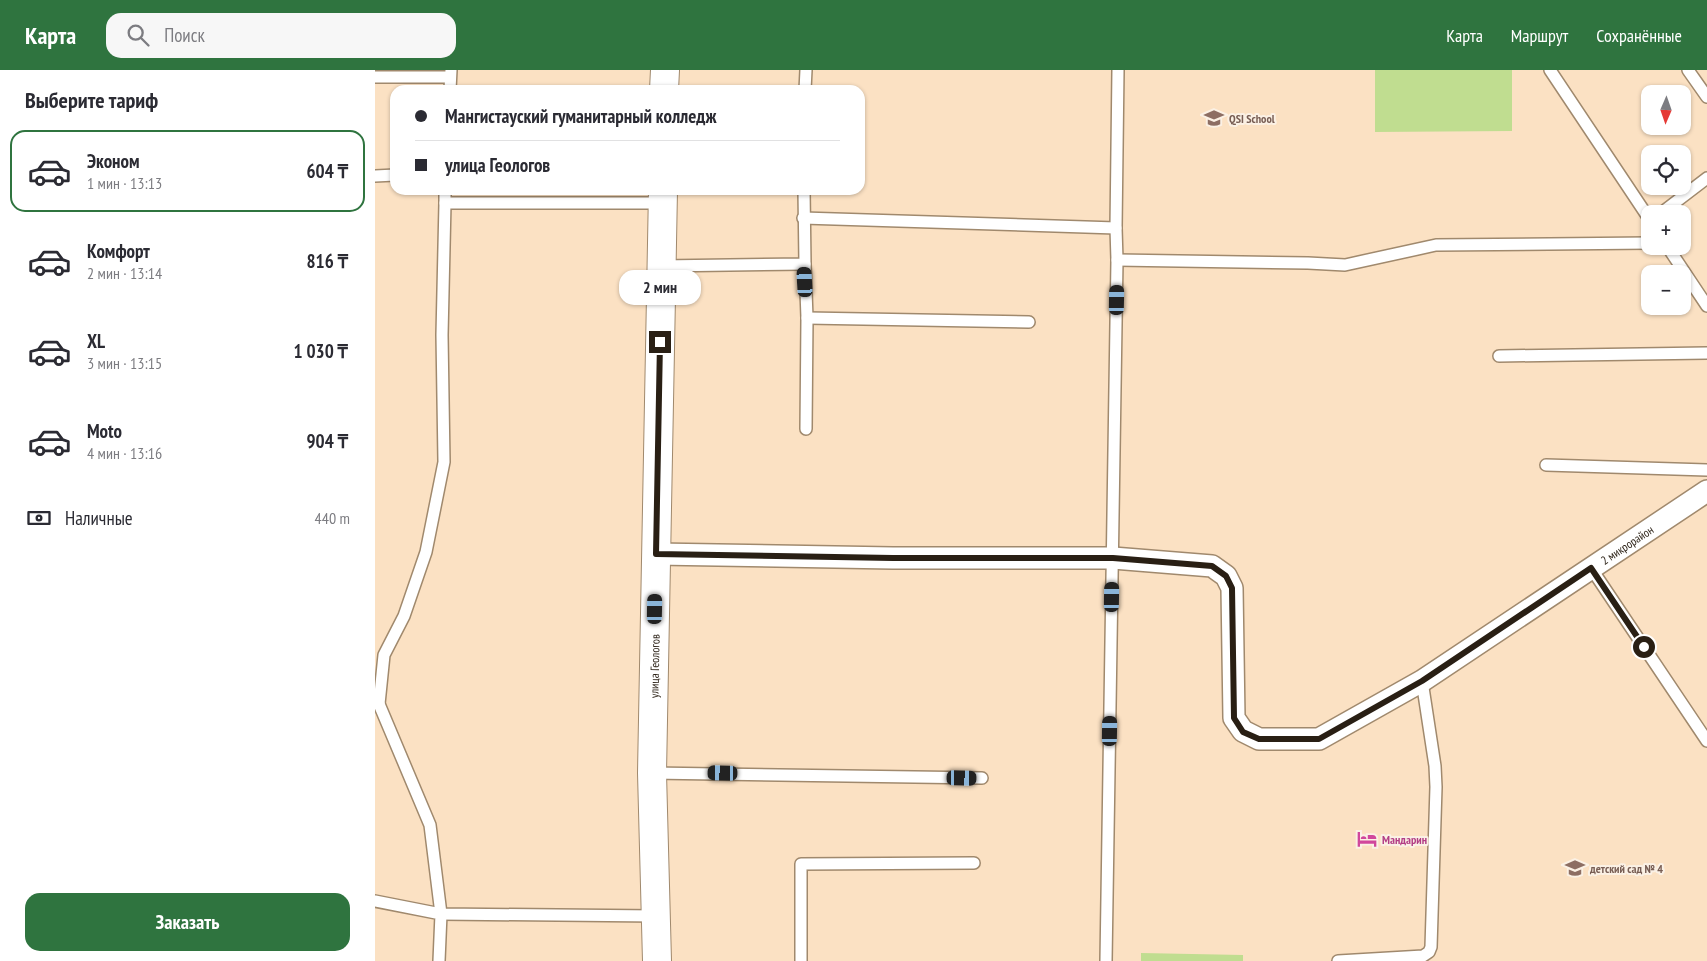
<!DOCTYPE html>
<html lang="ru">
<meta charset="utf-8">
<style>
body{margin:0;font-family:"PT Sans Narrow",sans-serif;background:#f7f7f7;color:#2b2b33;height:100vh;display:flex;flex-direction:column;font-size:19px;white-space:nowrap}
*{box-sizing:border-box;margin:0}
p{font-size:16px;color:#7c7c81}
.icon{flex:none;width:28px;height:28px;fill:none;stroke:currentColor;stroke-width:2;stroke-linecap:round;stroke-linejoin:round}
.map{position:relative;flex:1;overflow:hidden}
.sheet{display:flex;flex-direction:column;background:#fff;width:375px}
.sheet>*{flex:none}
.hud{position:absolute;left:15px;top:15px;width:475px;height:110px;border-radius:15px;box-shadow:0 1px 4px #0004;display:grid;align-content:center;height:110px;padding:0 25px;background:#fff}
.needle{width:32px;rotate:182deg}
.fabs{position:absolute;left:1266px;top:15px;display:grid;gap:10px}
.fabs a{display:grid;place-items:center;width:50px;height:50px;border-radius:10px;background:#fff;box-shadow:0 1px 4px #0004;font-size:25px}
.end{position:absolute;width:22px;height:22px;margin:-11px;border:6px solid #291f14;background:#fff;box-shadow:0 0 0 2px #fff}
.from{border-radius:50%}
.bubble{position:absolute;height:35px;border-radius:15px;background:#fff;box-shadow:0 1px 4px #0004;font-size:16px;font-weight:700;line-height:35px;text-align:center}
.car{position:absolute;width:15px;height:30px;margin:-15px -8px;border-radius:6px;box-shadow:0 0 4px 1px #0007;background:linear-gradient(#222 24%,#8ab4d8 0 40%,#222 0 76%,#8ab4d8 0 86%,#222 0)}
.hud b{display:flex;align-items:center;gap:18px;height:48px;font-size:19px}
.hud b+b{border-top:1px solid #e1e1e2}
.hud i{width:12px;height:12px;background:#2b2b33}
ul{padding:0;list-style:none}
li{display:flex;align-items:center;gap:15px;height:82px;margin:0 10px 8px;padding:0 15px;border:2px solid transparent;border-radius:15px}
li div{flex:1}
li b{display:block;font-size:19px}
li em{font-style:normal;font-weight:700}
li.selected{border-color:#2f743f}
li>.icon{width:45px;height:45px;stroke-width:1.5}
h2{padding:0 25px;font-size:22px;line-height:60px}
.pay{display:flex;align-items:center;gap:12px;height:55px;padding:0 25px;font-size:19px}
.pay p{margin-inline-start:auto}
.cta{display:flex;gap:10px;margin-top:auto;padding:10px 25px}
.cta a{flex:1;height:58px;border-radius:15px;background:#2f743f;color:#fff;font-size:20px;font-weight:700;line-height:58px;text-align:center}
header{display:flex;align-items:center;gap:30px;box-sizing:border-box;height:70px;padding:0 25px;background:#2f743f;color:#fff}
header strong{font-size:24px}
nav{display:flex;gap:28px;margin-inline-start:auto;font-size:18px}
.search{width:350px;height:45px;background:#f7f7f7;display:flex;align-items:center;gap:12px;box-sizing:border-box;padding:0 18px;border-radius:15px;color:#7c7c81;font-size:19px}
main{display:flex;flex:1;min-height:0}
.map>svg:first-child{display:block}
.garden{fill:#c0dd90}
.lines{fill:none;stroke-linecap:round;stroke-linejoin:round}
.lane-casing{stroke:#a0896d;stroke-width:14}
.street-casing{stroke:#a0896d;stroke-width:24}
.secondary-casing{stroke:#a0896d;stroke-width:30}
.lane{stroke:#fff;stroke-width:11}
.street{stroke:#fff;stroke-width:21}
.secondary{stroke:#fff;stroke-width:28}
.route{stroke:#291f14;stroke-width:6}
.labels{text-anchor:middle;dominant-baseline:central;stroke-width:4;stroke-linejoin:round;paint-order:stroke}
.education-label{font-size:12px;font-weight:bold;fill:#785e54;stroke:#fbf1e5;text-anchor:start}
.street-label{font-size:12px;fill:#291f14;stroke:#fbf1e5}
.hotel-label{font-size:12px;font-weight:bold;fill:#b23c85;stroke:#fbf1e5;text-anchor:start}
</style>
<header>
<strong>Карта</strong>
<div class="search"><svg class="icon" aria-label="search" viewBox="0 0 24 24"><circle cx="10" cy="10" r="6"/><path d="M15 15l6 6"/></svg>Поиск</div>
<nav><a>Карта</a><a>Маршрут</a><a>Сохранённые</a></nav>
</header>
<main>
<section class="sheet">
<h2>Выберите тариф</h2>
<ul>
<li class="selected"><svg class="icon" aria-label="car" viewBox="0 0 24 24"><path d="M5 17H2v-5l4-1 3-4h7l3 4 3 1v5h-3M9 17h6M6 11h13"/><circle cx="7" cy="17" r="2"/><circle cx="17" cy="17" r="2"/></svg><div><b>Эконом</b><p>1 мин · 13:13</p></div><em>604 ₸</em></li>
<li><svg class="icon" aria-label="car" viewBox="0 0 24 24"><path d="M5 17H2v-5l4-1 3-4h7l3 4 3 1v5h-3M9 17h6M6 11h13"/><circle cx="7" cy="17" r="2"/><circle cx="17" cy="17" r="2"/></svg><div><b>Комфорт</b><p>2 мин · 13:14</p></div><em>816 ₸</em></li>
<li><svg class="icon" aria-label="car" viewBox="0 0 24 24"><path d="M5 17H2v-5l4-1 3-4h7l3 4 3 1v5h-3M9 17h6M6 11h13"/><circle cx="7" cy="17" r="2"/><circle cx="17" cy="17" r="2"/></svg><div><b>XL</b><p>3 мин · 13:15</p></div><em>1 030 ₸</em></li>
<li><svg class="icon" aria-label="car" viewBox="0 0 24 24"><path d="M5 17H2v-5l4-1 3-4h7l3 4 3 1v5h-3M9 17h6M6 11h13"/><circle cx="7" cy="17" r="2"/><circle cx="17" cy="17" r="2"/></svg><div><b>Moto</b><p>4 мин · 13:16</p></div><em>904 ₸</em></li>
</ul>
<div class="pay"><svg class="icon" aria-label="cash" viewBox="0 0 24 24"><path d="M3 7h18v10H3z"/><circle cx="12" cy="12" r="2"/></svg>Наличные<p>440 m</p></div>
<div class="cta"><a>Заказать</a></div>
</section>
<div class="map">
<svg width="1332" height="891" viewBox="0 0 1332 891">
<rect width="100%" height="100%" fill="#fbe1c3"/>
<g class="garden">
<polygon points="1000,0 1137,0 1137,61 1000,62"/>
<polygon points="766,883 868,885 868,891 766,891"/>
</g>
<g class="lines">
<defs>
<g id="lane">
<polyline points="1175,0 1275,150"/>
<polyline points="1313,0 1332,27"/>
<polyline points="0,7 75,7"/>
<polyline points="75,20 76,0"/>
<polyline points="430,20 431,0"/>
<polyline points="0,106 20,105"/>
<polyline points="70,133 70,120"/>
<polyline points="1285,144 1332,108"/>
<polyline points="428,148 741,158"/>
<polyline points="1292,176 1332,236"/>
<polyline points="742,190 933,193 970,195 1061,175 1275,173"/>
<polyline points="430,194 432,248 431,359"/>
<polyline points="286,196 430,194 429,120"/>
<polyline points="432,248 654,252"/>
<polyline points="1124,286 1332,283"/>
<polyline points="1171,395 1332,400"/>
<polyline points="1216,498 1332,671"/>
<polyline points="0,633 4,634 55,755 66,844 282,846"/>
<polyline points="4,634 9,585 29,546 51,482 69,392 67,265 70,133 287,133"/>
<polyline points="277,703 607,708"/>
<polyline points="0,831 66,844 64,891"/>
<polyline points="426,891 426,794 599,793"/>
<polyline points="731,891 742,190 741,158 743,0"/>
<polyline points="963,891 1048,886 1054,882 1056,877 1061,717 1060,696 1047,611"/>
</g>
<g id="street">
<path id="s1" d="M 281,484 L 518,488 L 738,488 L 837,496 L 851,506 L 857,518 L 859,648 L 868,661 L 884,669 L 944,669 L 1047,611 L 1332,421"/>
</g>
<g id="secondary">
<polyline points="289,20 290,0"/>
<path id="s2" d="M 282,891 L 277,703 L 288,120"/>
</g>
</defs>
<use href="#lane" class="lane-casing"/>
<use href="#street" class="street-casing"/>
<use href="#secondary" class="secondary-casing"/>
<use href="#lane" class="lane"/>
<use href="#street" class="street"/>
<use href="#secondary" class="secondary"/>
</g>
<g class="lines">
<polyline class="route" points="285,272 281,484 518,488 738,488 837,496 851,506 857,518 859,648 868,662 884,669 944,669 1047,611 1216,498 1269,577"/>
</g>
<defs>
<symbol id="school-bare" viewBox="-9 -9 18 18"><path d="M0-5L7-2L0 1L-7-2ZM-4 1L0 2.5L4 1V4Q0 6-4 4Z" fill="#8d6e63" stroke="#fbf1e5" stroke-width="2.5" paint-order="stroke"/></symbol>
<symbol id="hotel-bare" viewBox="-9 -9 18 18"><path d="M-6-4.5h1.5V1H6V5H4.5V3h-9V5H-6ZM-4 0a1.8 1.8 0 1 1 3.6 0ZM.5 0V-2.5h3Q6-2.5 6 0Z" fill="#d1479c" stroke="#fbf1e5" stroke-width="2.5" paint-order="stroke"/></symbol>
</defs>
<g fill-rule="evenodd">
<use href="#school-bare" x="825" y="34" width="28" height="28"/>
<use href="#hotel-bare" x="978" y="755" width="28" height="28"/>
<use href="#school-bare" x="1186" y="784" width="28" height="28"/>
</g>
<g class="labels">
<g class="education-label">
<text x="854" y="48">QSI School</text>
<text x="1215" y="798">детский сад № 4</text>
</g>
<g class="street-label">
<text stroke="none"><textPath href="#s1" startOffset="1175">2 микрорайон</textPath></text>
<text stroke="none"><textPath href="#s2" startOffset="295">улица Геологов</textPath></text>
</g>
<g class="hotel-label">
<text x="1007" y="769">Мандарин</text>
</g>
</g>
</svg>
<div class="fabs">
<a><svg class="needle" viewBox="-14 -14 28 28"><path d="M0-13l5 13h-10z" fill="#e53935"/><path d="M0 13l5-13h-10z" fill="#7c7c81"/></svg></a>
<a><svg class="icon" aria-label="locate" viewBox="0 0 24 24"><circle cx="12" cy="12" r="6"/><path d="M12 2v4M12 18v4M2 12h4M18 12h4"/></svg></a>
<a>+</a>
<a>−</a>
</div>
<i class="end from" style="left:1269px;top:577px"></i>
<i class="end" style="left:285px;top:272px"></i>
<div class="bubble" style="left:244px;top:200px;width:82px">2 мин</div>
<i class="car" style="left:430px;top:212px;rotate:357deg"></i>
<i class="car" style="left:742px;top:230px;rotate:1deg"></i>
<i class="car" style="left:737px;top:527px;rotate:1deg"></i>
<i class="car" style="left:280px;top:539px;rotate:1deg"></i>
<i class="car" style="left:735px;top:661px;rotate:1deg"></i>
<i class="car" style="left:348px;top:703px;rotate:271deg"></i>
<i class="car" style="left:587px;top:708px;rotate:91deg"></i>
<div class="hud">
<b><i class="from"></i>Мангистауский гуманитарный колледж</b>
<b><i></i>улица Геологов</b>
</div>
</div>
</main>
